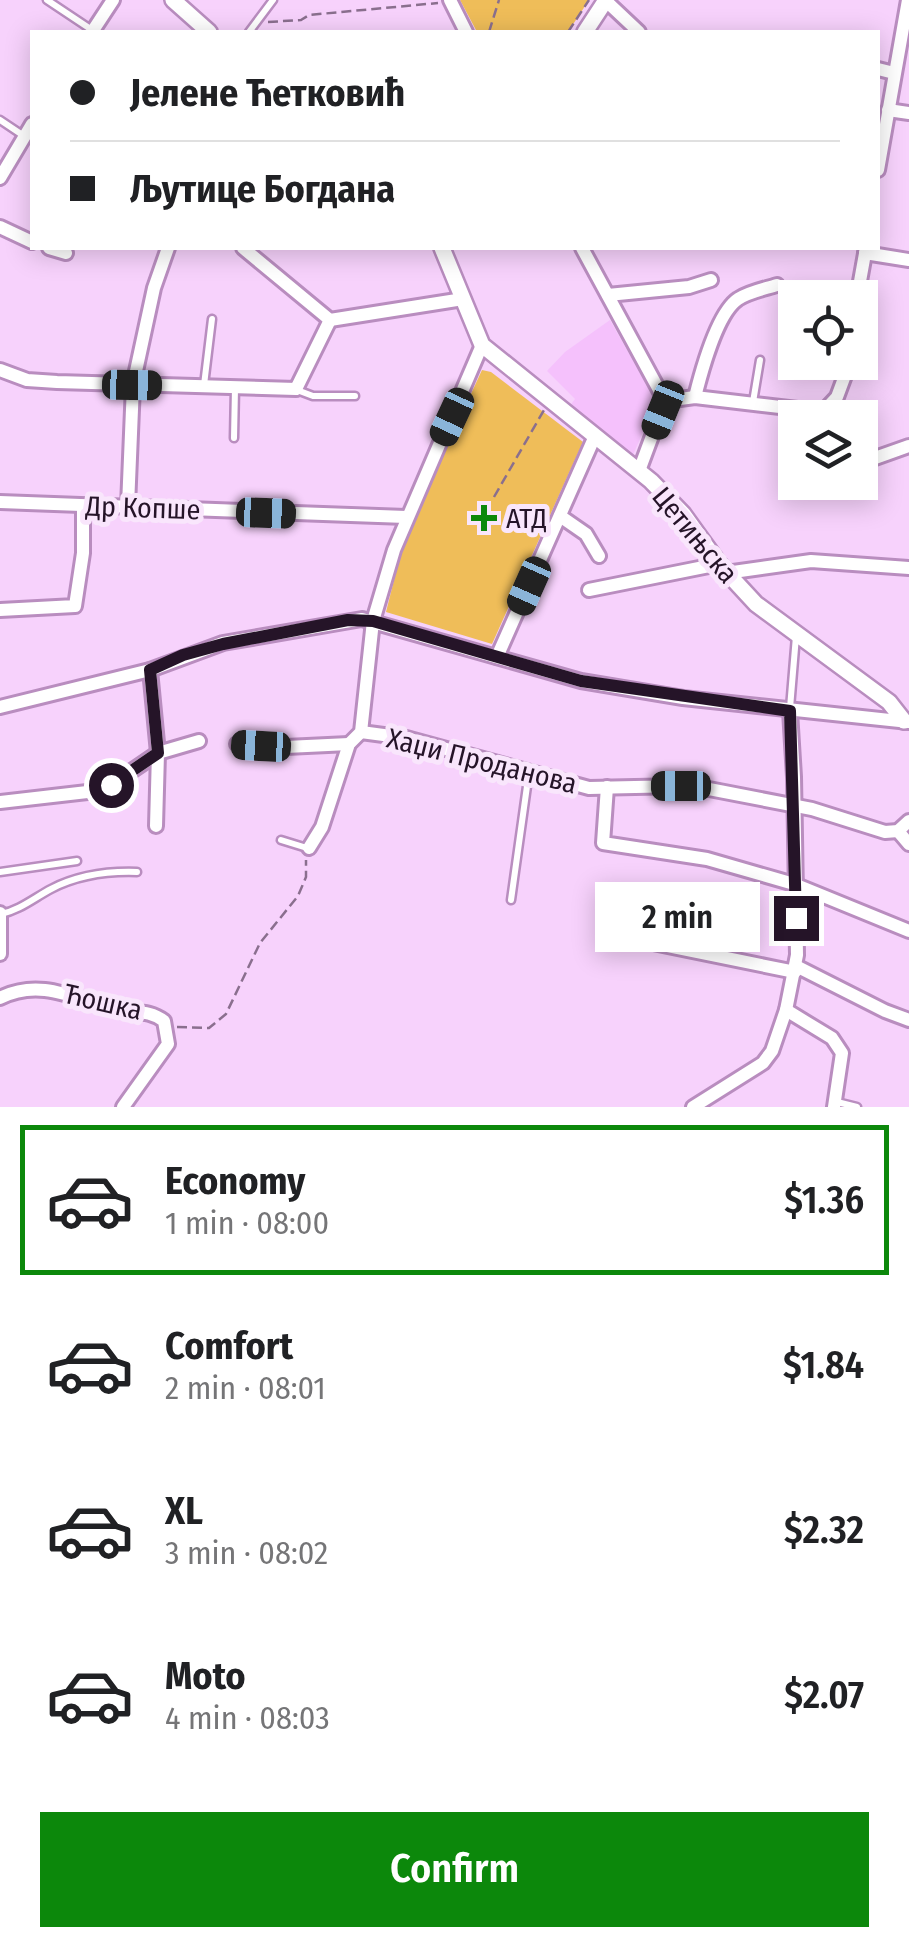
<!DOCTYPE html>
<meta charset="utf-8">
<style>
body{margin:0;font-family:"Fira Sans Condensed",sans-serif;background:#f6f6f6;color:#202124;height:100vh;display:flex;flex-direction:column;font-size:38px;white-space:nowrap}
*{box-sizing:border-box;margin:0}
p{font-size:32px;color:#757577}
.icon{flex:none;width:55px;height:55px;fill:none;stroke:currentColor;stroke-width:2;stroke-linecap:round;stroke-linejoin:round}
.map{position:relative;height:1107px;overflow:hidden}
.details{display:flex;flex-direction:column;background:#fff;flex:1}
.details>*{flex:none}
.hud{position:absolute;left:30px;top:30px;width:850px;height:220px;border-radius:0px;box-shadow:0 5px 25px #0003;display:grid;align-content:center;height:220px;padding:0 40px;background:#fff}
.controls{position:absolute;left:778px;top:280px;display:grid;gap:20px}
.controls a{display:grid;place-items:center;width:100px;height:100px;border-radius:0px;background:#fff;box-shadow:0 5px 25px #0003;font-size:50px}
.end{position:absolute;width:45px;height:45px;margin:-22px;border:12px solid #251428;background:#fff;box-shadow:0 0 0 5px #fff}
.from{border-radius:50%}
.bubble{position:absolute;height:70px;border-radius:0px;background:#fff;box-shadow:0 5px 25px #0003;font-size:32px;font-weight:600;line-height:70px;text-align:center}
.car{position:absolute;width:30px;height:60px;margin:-30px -15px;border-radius:12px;box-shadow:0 0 8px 2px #0007;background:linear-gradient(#222 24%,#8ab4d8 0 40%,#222 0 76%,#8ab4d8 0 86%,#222 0)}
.hud b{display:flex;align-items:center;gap:35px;height:95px;font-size:38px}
.hud b+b{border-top:2px solid #e0e0e0}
.hud i{width:25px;height:25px;background:#202124}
ul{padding:18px 0 0;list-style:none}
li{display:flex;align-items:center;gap:30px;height:150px;margin:0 20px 15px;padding:0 20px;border:5px solid transparent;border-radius:0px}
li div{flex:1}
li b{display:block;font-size:38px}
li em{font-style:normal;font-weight:600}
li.active{border-color:#0c880b}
li>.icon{width:90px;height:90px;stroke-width:1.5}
.action{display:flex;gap:20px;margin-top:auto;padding:20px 40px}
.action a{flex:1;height:115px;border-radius:0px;background:#0c880b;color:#fff;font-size:40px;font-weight:600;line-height:115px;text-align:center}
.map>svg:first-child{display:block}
.built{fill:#f5c1fc}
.green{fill:#efbd59}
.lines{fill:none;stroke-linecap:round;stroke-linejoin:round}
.service-casing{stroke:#b98dbf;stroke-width:11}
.minor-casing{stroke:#b98dbf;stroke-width:18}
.tertiary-casing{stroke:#b98dbf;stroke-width:20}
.path{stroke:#8a6f8e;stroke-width:2.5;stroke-dasharray:10 5;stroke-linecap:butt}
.service{stroke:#fff;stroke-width:6}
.minor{stroke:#fff;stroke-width:12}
.tertiary{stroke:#fff;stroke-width:15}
.route{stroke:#251428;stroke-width:12}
.poi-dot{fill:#0c880b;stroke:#f9e6fc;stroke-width:4}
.labels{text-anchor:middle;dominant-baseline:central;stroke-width:10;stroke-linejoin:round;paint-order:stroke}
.street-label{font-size:28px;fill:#251428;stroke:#f9e6fc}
.poi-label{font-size:28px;fill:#251428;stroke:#f9e6fc;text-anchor:start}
</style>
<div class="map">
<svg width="909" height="1107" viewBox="0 0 909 1107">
<rect width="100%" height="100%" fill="#f7d2fc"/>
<polygon class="built" points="610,320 654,398 654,408 632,457 569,407 575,399 547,371 565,352"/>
<g class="green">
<polygon points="460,0 589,0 568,32 477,32"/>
<polygon points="482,370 491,372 583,442 492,644 386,612 405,536"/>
</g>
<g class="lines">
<defs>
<g id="service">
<polyline points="47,0 92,30"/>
<polyline points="249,32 273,0"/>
<polyline points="0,120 24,136"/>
<polyline points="204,385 212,319"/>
<polyline points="297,390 313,396 355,396"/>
<polyline points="753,402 760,360"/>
<polyline points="234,438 235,388"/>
<polyline points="790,708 796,636"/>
<polyline points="281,840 307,848"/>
<polyline points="0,872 77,861"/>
<polyline points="511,900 529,772"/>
<path d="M 1,914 C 20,910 34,898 51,889 C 78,875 107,871 137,872"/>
<polyline points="837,1102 857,1107"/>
</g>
<g id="minor">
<polyline points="450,0 466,32"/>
<polyline points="606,1 639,32"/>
<polyline points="92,32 113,0"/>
<polyline points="878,69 894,73"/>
<polyline points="888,110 909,113"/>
<polyline points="878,170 908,0"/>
<polyline points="0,178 32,124"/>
<polyline points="0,227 32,242"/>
<polyline points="49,248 66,253"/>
<polyline points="243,248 330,320 463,299"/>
<polyline points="582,248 665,401 639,471"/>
<polyline points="865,253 909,260"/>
<polyline points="608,295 689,287 711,280"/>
<polyline points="857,298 866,248"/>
<polyline points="0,370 27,380 57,382 296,389 330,320"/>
<path d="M 695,397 C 701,373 717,313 738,299 C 748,292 764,289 777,285"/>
<polyline points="665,401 695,397 823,412"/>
<polyline points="823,412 837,397 850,362"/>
<polyline points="860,456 875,458 909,446"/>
<polyline points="0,502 406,517"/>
<polyline points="128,506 133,385 154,288 168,248"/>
<polyline points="560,516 586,534 599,556"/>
<polyline points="726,573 811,561 909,568"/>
<polyline points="589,590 719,564"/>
<polyline points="0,610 75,606 83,553 83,506"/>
<polyline points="497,657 595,436"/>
<polyline points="150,670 158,753 156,826"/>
<polyline points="0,707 150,670 223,643 362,619 581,681 683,698 909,722"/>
<polyline points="361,732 406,738 589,788 681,786 709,789 812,809 885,832 898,831 909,821"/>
<polyline points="237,744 286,747 349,744"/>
<polyline points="607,787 603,843 707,859 794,884 909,931"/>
<polyline points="0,802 96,791 111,785 158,753 199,741"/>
<polyline points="898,831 909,844"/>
<polyline points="309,848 322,827 349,744 361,732 373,621 394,550 482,345"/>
<polyline points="0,913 0,954"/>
<polyline points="604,933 795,972"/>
<polyline points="796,966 885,1011 909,1020"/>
<path d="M 0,998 C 41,977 77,1000 118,1010 C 135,1014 148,1009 164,1021 L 168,1044 L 123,1107"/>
<polyline points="786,1010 832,1038 842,1053 834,1107"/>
<polyline points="693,1107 763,1063 772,1051 786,1010 797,955 794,777 790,711"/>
</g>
<g id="tertiary">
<polyline points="173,0 209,32"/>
<polyline points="585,32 606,0"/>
<polyline points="442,248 482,345 651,481 683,514 719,564 756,604 889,702 904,721"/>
</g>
</defs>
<use href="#service" class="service-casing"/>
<use href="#minor" class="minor-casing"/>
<use href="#tertiary" class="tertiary-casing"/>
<g class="path">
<polyline points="268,22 301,20 309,15 438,3"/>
<polyline points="489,32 499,0"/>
<polyline points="568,32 589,0"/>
<polyline points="494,497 544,410"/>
<polyline points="177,1027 209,1028 226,1014 260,943 298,896 306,877 306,860"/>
</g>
<use href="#service" class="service"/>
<use href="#minor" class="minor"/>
<use href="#tertiary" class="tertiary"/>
</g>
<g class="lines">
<polyline class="route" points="111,785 158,753 150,670 183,655 223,644 348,620 373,621 581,681 790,711 796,918"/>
</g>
<path class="poi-dot" d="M479 503h10v10h10v10h-10v10h-10v-10h-10v-10h10z"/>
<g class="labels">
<g class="street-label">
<text transform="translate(143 508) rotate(2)">Др Копше</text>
<text transform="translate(695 535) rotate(50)">Цетињска</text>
<text transform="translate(482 761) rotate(14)">Хаџи Проданова</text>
<text transform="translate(103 1002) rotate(13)">Ћошка</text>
</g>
<g class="poi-label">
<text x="506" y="518">АТД</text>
</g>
</g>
</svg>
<div class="controls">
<a><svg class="icon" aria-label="locate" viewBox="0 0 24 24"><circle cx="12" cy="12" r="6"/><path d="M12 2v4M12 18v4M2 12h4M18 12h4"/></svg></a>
<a><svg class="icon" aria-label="layers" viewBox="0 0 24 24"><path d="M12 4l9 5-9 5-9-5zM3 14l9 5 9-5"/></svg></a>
</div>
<i class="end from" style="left:111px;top:785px"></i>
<i class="end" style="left:796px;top:918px"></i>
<div class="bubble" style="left:595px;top:882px;width:165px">2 min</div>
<i class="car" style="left:132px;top:385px;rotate:91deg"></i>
<i class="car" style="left:663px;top:410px;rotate:202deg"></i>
<i class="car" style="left:452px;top:417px;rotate:205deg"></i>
<i class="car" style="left:266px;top:513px;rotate:92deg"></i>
<i class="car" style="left:529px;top:586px;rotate:204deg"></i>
<i class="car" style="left:261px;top:746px;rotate:273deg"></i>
<i class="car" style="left:681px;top:786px;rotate:270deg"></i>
<div class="hud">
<b><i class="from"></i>Јелене Ћетковић</b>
<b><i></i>Љутице Богдана</b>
</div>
</div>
<section class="details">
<ul>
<li class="active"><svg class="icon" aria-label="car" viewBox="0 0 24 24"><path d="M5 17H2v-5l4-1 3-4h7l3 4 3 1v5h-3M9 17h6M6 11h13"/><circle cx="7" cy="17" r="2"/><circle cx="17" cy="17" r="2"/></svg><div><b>Economy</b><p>1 min · 08:00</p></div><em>$1.36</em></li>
<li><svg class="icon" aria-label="car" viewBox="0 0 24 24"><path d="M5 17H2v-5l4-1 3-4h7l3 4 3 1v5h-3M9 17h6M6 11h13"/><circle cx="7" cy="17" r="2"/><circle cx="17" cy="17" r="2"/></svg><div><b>Comfort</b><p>2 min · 08:01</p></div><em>$1.84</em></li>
<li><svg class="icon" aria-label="car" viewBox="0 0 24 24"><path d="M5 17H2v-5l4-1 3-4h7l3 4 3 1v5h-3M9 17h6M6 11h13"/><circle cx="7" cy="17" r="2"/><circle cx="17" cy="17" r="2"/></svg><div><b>XL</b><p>3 min · 08:02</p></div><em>$2.32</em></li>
<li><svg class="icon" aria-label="car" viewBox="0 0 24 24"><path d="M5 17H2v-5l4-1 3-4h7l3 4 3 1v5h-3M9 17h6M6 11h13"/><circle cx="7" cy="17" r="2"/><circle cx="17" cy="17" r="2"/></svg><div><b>Moto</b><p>4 min · 08:03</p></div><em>$2.07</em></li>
</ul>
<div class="action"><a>Confirm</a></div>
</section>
